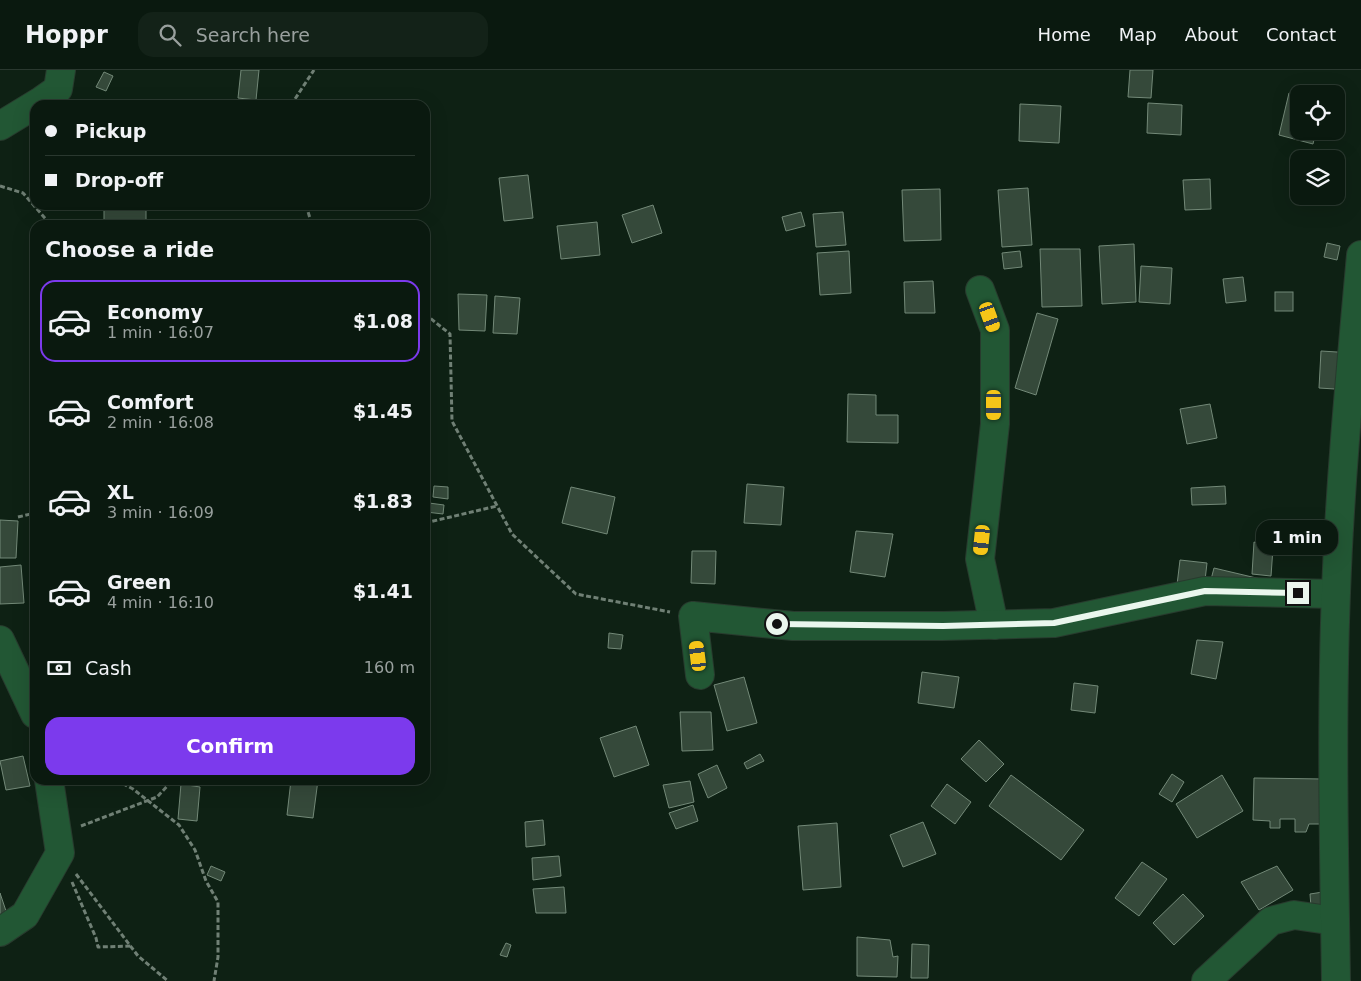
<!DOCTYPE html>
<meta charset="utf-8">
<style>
body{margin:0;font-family:"DejaVu Sans",sans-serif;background:#132218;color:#f1f3f6;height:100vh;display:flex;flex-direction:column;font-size:19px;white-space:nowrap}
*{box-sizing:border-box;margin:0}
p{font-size:16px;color:#99a09e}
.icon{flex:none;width:28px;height:28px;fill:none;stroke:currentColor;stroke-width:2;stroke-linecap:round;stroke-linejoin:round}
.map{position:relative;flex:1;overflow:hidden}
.panel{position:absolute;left:30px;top:150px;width:400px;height:565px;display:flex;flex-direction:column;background:#0a190f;border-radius:15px;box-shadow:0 5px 20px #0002,0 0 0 1px #2a382f}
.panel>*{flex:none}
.top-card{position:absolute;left:30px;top:30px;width:400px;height:110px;border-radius:15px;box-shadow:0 5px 20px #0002,0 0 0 1px #2a382f;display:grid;align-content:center;height:110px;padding:0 15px;background:#0a190f}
.controls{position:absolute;left:1290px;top:15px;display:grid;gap:10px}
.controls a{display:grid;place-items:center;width:55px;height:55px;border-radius:10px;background:#0a190f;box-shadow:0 5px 20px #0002,0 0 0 1px #2a382f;font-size:25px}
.end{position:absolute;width:22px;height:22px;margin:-11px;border:6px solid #eaf6ed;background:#111;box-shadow:0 0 0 2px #111}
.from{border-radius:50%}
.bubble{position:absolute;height:35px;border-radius:15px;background:#0a190f;box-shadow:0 5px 20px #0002,0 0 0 1px #2a382f;font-size:16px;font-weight:600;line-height:35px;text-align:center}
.car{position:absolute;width:15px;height:30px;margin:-15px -8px;border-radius:6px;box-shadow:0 0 4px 1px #0007;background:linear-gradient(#f5c518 24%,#345 0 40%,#f5c518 0 76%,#345 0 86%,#f5c518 0)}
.top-card b{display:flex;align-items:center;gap:18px;height:48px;font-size:19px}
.top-card b+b{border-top:1px solid #2a382f}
.top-card i{width:12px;height:12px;background:#f1f3f6}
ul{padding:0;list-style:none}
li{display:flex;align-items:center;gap:15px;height:82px;margin:0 10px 8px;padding:0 5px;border:2px solid transparent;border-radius:15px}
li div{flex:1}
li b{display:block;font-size:19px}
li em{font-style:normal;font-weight:600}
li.current{border-color:#7c3aed}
li>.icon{width:45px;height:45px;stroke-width:1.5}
h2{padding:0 15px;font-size:22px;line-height:60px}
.pay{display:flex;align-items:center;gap:12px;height:55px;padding:0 15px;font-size:19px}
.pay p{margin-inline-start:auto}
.action{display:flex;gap:10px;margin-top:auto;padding:10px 15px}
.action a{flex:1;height:58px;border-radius:15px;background:#7c3aed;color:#fff;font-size:20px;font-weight:600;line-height:58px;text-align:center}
header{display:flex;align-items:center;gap:30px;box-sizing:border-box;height:70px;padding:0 25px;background:#0a190f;border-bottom:1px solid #2a382f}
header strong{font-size:24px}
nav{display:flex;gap:28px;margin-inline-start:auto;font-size:18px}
.search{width:350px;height:45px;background:#132218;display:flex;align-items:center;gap:12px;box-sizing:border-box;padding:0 18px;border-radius:15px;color:#99a09e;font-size:19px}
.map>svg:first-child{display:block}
.building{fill:#35493a;stroke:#738978}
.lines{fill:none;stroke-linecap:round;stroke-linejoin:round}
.minor-casing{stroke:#283b2e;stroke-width:30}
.path{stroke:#708075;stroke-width:3;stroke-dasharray:5 2.5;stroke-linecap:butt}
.minor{stroke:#225734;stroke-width:28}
.route{stroke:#eaf6ed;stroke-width:6}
</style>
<header>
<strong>Hoppr</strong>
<div class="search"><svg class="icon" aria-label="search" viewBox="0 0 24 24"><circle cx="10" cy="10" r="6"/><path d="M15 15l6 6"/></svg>Search here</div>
<nav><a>Home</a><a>Map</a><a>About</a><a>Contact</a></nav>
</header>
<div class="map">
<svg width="1361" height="911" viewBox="0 0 1361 911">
<rect width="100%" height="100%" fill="#0e2114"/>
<g class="building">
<polygon points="241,0 259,0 256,30 238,28"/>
<polygon points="1130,0 1153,0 1151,28 1128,27"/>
<polygon points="104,2 113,6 106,21 96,17"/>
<polygon points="1289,23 1299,26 1299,61 1316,61 1313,74 1279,65"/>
<polygon points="1148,33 1182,35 1181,65 1147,63"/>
<polygon points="1020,34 1061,36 1059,73 1019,71"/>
<polygon points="528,105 533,148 504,151 499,108"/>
<polygon points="1210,109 1211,139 1185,140 1183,110"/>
<polygon points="1028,118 1032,175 1002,177 998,120"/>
<polygon points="940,119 941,170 904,171 902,120"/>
<rect x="104" y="135" width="42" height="20"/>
<polygon points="653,135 662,163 632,173 622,145"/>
<polygon points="801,142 805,156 786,161 782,147"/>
<polygon points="843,142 846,175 816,177 813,144"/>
<polygon points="237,150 238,155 210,155 209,153"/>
<polygon points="597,152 600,185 561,189 557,156"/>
<polygon points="1327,173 1340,176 1337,190 1324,187"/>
<polygon points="1134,174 1136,232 1102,234 1099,176"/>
<polygon points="1040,179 1080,179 1082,236 1042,237"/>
<polygon points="849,181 851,223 820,225 817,183"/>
<polygon points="1020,181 1022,197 1004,199 1002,183"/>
<polygon points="1141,196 1172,198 1170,234 1139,232"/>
<polygon points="1243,207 1246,231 1226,233 1223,209"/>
<polygon points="933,211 935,243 905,243 904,212"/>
<rect x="1275" y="222" width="18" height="19"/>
<polygon points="458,224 487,225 485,261 459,260"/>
<polygon points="495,226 520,228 517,264 493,263"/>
<polygon points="1037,243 1058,249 1036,325 1015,318"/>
<polygon points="1321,281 1353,283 1351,320 1319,318"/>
<polygon points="848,324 876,325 876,345 898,345 898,373 847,372"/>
<polygon points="1210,334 1217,368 1187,374 1180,339"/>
<polygon points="747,414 784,417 781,455 744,453"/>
<polygon points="434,416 448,417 448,429 433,427"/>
<polygon points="1225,416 1226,434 1192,435 1191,418"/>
<polygon points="571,417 615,427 607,464 562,453"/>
<polygon points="429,433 444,435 443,444 426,442"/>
<polygon points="0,450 18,451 16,488 0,488"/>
<polygon points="856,461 893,464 885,507 850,502"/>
<polygon points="1254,472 1273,478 1271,506 1252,504"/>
<polygon points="692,481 716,481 715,514 691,513"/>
<polygon points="1180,490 1207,493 1204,519 1177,515"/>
<polygon points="21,495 24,533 0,534 0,497"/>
<polygon points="1214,498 1269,511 1208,521"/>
<polygon points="609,563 623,565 621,579 608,578"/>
<polygon points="1197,570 1223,572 1216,609 1191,604"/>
<polygon points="922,602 959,607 954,638 918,633"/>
<polygon points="744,607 757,653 727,661 714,615"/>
<polygon points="1074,613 1098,616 1095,643 1071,640"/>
<polygon points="680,642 711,642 713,680 682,681"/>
<polygon points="636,656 649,695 614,707 600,668"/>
<polygon points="979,670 1004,694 986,712 961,689"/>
<polygon points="760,684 764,691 747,699 744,693"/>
<polygon points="23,686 30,716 6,720 0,691"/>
<polygon points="717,695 727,718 708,728 698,704"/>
<polygon points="1172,704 1184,712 1172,732 1159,724"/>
<polygon points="1011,705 1084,760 1061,790 989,736"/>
<polygon points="1222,705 1243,741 1197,768 1176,734"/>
<polygon points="1254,708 1323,709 1322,754 1309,754 1306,762 1295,762 1295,749 1280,749 1280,758 1270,758 1270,751 1253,750"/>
<polygon points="291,710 318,710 313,748 287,745"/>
<polygon points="690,711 694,732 669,738 663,715"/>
<polygon points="181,714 200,717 197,751 178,749"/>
<polygon points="947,714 971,732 955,754 931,736"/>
<polygon points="693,735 698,751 676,759 669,743"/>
<polygon points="543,750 545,775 526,777 525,752"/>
<polygon points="923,752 936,784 903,797 890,765"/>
<polygon points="837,753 841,817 803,820 798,756"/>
<polygon points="559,786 561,806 533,810 532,788"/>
<polygon points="1142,792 1167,809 1139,846 1115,828"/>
<polygon points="211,796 225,802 221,811 207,805"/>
<polygon points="1277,796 1293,820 1259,840 1241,812"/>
<polygon points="564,817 566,843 536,843 533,819"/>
<polygon points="1323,822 1324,836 1311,837 1310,824"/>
<polygon points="0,823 9,850 0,852"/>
<polygon points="1183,824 1204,846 1174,875 1153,853"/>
<polygon points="857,867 890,870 893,887 898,886 897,907 857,906"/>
<polygon points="506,873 511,875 507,887 500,885"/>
<polygon points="912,874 929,875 928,908 911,908"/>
</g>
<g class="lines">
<defs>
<g id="minor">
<polyline points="0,56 41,31 58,19 61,0"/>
<polyline points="980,220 995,260 995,354 980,489 994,555"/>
<polyline points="0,570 35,644"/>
<polyline points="700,605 693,546 793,556 943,556 1054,553 1205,521 1335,524"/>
<polyline points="0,862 25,845 60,783 49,710"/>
<polyline points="1206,911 1271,851 1294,845 1335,851"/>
<path d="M 1336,911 C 1334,782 1331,652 1336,523 C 1340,410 1351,297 1361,185"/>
</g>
</defs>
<use href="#minor" class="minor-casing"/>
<g class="path">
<polyline points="291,35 314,0"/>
<polyline points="0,116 23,123 51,155"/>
<polyline points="306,135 312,155"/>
<polyline points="425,244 450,264 452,351 512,464 576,524 670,542"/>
<polyline points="18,447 35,443"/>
<polyline points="425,453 497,436"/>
<polyline points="116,710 133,719 179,755 195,780 206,811 218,832 218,887 214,911"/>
<polyline points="81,756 157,727 173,710"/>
<polyline points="76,804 138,886 168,911"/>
<polyline points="72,812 96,868 98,877 131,876"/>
</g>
<use href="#minor" class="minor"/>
</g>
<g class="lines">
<polyline class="route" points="777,554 943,556 1054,553 1205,521 1298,523"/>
</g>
</svg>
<div class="controls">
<a><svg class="icon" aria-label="locate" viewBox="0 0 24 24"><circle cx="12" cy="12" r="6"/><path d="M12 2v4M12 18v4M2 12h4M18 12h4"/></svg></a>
<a><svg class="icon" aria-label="layers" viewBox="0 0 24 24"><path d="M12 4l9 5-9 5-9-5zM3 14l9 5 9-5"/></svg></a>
</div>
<i class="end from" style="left:777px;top:554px"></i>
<i class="end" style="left:1298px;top:523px"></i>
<div class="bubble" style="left:1256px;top:450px;width:82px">1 min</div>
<i class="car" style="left:990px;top:247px;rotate:160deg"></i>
<i class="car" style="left:994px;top:335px;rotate:180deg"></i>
<i class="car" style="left:982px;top:470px;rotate:186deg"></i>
<i class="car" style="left:698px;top:586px;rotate:353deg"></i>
<div class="top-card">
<b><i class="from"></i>Pickup</b>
<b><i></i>Drop-off</b>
</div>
<section class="panel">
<h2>Choose a ride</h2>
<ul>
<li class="current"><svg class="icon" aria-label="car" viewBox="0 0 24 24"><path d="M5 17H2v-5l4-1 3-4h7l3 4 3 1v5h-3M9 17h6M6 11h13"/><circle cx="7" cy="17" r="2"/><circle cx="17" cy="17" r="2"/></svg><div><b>Economy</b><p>1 min · 16:07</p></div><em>$1.08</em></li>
<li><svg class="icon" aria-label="car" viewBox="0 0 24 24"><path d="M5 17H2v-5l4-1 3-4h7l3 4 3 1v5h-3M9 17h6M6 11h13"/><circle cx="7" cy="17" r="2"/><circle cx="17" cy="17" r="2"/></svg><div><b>Comfort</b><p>2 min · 16:08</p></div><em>$1.45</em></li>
<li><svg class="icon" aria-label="car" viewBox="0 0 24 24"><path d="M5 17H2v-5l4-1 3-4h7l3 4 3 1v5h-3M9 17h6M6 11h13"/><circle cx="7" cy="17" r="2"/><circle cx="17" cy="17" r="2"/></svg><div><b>XL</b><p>3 min · 16:09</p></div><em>$1.83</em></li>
<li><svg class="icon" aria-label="car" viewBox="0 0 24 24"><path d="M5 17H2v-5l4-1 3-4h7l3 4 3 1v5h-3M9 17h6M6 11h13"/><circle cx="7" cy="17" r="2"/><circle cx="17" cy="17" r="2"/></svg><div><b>Green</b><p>4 min · 16:10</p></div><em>$1.41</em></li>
</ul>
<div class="pay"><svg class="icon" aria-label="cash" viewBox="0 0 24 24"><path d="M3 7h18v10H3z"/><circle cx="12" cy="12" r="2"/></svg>Cash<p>160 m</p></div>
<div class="action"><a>Confirm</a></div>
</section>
</div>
